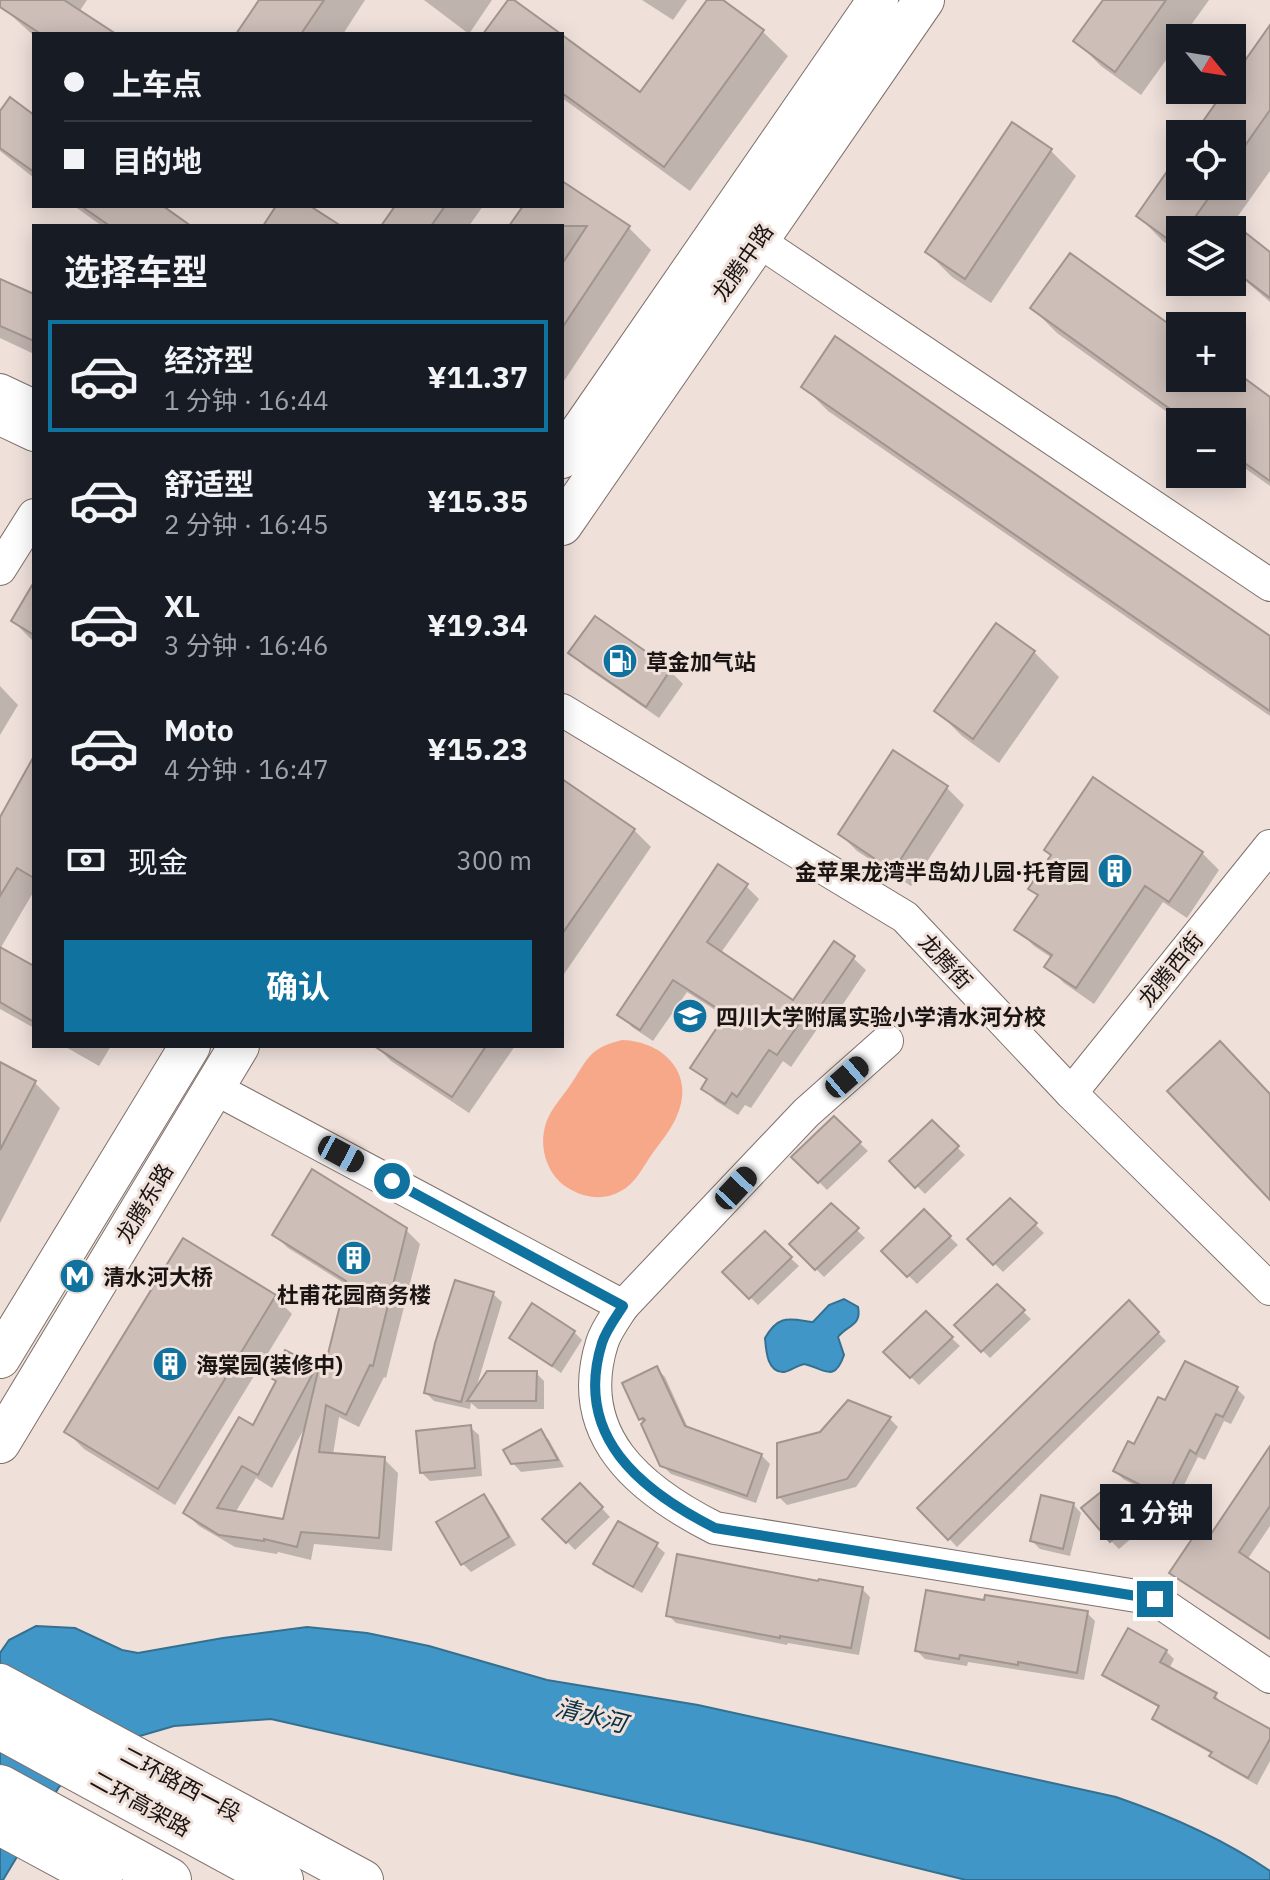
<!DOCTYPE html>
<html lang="zh">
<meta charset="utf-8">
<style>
body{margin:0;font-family:"IBM Plex Sans","Noto Sans SC",sans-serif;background:#20242c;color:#f1f3f6;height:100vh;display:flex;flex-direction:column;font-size:30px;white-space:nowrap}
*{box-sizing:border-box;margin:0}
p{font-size:26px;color:#9ea1a6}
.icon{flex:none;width:44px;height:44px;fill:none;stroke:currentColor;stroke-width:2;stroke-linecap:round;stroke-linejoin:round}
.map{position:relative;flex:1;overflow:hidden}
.sheet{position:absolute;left:32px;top:224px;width:532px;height:824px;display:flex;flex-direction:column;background:#171b24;border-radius:0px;box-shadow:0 4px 20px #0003}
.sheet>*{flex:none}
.guide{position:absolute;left:32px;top:32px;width:532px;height:176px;border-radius:0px;box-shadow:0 4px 20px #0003;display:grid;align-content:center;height:176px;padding:0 32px;background:#171b24}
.needle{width:52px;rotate:120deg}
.buttons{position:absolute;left:1166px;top:24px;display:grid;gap:16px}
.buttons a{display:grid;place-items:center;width:80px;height:80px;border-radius:0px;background:#171b24;box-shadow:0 4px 20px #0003;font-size:40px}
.end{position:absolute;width:36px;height:36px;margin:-18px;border:10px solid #10729f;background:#fff;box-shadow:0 0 0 4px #fff}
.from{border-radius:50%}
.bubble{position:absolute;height:56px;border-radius:0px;background:#171b24;box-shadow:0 4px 20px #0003;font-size:26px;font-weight:700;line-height:56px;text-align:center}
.car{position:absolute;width:24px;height:48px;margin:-24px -12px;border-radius:10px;box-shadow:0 0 6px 2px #0007;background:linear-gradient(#222 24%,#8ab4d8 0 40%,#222 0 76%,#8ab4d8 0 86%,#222 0)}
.guide b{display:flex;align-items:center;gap:28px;height:76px;font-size:30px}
.guide b+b{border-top:2px solid #363941}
.guide i{width:20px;height:20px;background:#f1f3f6}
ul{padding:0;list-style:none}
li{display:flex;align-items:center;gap:24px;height:112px;margin:0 16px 12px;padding:0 16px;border:4px solid transparent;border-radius:0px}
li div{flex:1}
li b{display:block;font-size:30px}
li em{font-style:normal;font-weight:700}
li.active{border-color:#10729f}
li>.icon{width:72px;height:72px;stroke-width:1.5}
h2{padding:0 32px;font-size:36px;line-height:96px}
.pay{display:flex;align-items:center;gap:20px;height:88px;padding:0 32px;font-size:30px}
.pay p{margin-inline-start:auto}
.button{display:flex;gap:16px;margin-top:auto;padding:16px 32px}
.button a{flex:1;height:92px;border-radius:0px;background:#10729f;color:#fff;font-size:32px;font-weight:700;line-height:92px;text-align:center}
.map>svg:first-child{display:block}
.green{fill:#f6a888}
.water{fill:#4097c7;stroke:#357091;stroke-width:2}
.shadow{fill:#0003;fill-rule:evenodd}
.building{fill:#cdbeb8;stroke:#a2948e;stroke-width:2}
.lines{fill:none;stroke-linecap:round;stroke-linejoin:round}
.minor-casing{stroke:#7e706b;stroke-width:34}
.major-casing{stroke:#7e706b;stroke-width:42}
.highway-casing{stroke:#7e706b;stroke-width:46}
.minor{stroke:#fff;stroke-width:32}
.major{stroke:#fff;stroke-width:40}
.highway{stroke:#fff;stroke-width:44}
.route{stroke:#10729f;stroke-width:10}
.labels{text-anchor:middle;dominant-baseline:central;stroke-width:6;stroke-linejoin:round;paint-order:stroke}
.street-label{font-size:22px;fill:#1a1412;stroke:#efe0da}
.poi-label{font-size:22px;font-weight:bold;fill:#1a1412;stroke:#efe0da;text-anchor:start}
.water-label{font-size:24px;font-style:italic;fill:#093045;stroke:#efe0da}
</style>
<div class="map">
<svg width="1270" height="1880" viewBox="0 0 1270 1880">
<rect width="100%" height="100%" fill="#efe0da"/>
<path class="green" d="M 622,1040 C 664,1041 697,1075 676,1118 C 670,1131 660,1143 652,1154 C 643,1167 635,1184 621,1191 C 604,1201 584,1198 568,1188 C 545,1174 537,1142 548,1118 C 553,1107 562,1097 569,1087 C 576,1077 582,1065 590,1056 C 598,1047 610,1043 622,1040 Z"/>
<g class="water">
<path d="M 844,1299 L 858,1307 C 862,1326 847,1325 838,1337 L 844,1355 C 834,1384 824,1368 804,1364 C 796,1366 790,1371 784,1372 C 767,1373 766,1350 765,1338 C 779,1314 789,1319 813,1322 L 829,1305 Z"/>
<path d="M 36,1626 L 75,1628 L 122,1650 L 138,1653 L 223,1638 L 307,1627 L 367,1633 L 429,1646 L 547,1680 L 698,1705 L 1116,1797 C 1171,1816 1222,1838 1270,1871 L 1270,1880 L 966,1880 L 812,1842 L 271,1719 L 174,1726 L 102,1747 L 59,1787 L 3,1880 L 0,1880 L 0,1653 L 9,1640 Z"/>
</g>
<g class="shadow">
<polygon points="5,0 87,0 79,12 112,34 34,36 1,6"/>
<polygon points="261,0 365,0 343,34 238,34"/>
<polygon points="424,0 492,0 469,34"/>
<polygon points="642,0 687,0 673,20"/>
<polygon points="709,0 720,0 762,31 788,56 690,191 562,98 562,37 641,94"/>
<polygon points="1105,0 1209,0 1141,95 1101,66 1076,41"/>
<polygon points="1270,29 1270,171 1228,230 1180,230 1180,253 1163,241 1138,216 1180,157 1180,186 1232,186 1232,134 1196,134 1227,90 1232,90 1232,83"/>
<polygon points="0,115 34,117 34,178 0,151"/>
<polygon points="1012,125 1051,151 1076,176 991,303 952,277 927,252"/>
<polygon points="562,182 628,227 651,250 562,384 562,226 512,226 524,206 562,206"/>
<polygon points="74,206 160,206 187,226 102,226"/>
<polygon points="398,206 483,206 469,226 384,226"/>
<polygon points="1232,247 1270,254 1270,302 1232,269"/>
<polygon points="0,281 34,296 34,354 0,338"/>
<polygon points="1032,308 1180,335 1180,378 1232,378 1232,372 1270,399 1270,486 1232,459 1232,422 1181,422 1057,333"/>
<polygon points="803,386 1270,638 1270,716 828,411"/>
<polygon points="34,586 34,642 13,621"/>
<polygon points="596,618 670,671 683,684 659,718 584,666 571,653"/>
<polygon points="1034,652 1059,677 999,763 962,736 937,711"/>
<polygon points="0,686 18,705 0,735"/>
<polygon points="34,760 34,891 0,949 34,969 34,1028 0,1009 0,821"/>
<polygon points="562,781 634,830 651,847 562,977"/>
<polygon points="947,788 964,805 911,886 857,851 840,834"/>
<polygon points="1202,853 1219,870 1187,918 1163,902 1094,1004 1064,983 1047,966 1052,958 1034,946 1017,929 1039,897 1031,888"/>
<polygon points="746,886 759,899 720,954 794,1003 853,958 866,970 831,1022 824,1019 791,1067 783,1061 751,1108 745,1105 738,1115 716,1101 703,1088 708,1082 692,1067 726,1017 687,992 653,1041 632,1027 620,1014"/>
<polygon points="64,1046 111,1046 99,1066"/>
<polygon points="376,1046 515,1046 469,1113 391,1061"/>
<polygon points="0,1065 35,1083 60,1108 0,1223"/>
<polygon points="834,1118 868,1151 827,1190 794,1157"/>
<polygon points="932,1123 965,1155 925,1194 892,1161"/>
<polygon points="1010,1200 1044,1233 1003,1272 970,1239"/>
<polygon points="831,1205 865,1238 824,1277 791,1244"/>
<polygon points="924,1212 958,1245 917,1284 884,1251"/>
<path d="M 406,1230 L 420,1244 L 386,1378 L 384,1377 L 359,1427 L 339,1417 L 333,1455 L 384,1459 L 398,1473 L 392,1551 L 314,1544 L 311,1560 L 278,1552 L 277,1554 L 235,1547 L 199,1526 L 185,1513 L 254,1427 L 278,1382 L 286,1353 L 326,1373 L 347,1285 L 288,1248 L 274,1234 ZM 305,1427 L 284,1521 L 235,1513 L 256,1478 L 272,1488 Z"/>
<polygon points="765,1234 799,1266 758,1305 725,1272"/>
<polygon points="184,1241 275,1297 292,1314 175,1505 84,1449 67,1432"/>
<polygon points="997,1287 1031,1319 990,1358 957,1325"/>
<polygon points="493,1294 502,1302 475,1392 536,1373 544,1381 544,1409 478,1409 471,1403 470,1409 434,1401 426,1393"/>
<polygon points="1129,1303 1166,1341 957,1547 920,1508"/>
<polygon points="926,1314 960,1346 919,1385 886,1352"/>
<polygon points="574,1332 582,1340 561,1373 512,1338"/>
<polygon points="657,1369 665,1377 689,1430 761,1455 770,1464 756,1503 671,1474 662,1465 641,1419"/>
<polygon points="1237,1389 1245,1397 1231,1424 1224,1421 1205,1460 1198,1457 1174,1505 1123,1479 1115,1471 1166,1403"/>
<polygon points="849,1402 890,1419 898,1427 856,1487 787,1505 779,1497"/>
<polygon points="470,1427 479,1435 482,1476 430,1481 422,1473"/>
<polygon points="541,1432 549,1440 564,1467 521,1472 513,1463"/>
<polygon points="1270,1449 1270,1526 1247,1560 1270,1575 1270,1640 1180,1581 1172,1573 1212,1537"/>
<polygon points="580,1485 610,1517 575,1550 545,1519"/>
<polygon points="484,1496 492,1505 516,1545 471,1572 462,1563"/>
<polygon points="1114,1498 1141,1530 1119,1549 1111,1541"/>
<polygon points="1073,1504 1081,1513 1070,1556 1040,1549 1032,1541"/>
<polygon points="656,1545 665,1553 642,1593 604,1572 596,1564"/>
<polygon points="820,1584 862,1589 870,1597 859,1655 788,1643 787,1645 676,1623 668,1615"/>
<polygon points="986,1603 1087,1613 1095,1621 1084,1680 968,1662 967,1666 925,1659 917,1651"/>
<polygon points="1166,1651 1174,1659 1169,1669 1215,1695 1223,1705 1270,1731 1270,1761 1257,1785 1220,1764 1212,1754 1162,1726 1154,1718 1160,1708 1113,1682 1104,1674"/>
</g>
<g class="building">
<polygon points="0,0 64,0 116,34 41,34 0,7"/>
<polygon points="259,0 324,0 301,34 236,34"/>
<polygon points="508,0 514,0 561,34 483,34"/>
<polygon points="707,0 723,0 764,30 664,167 562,93 562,35 640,92"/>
<polygon points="1103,0 1166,0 1115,72 1073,41"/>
<polygon points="1270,25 1270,110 1232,164 1232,134 1194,134 1225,90 1232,90 1232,79"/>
<polygon points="10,97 34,115 34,172 0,148 0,111"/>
<polygon points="1012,122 1052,149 965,279 925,252"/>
<polygon points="1180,153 1180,186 1217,186 1186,230 1180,230 1180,238 1176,245 1136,216"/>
<polygon points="562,181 630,226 562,328 562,264 587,226 509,226 523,206 562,206"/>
<polygon points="81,206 163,206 191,226 110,226"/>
<polygon points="276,206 310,206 341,226 263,226"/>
<polygon points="395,206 445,206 431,226 381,226"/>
<polygon points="1242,230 1270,252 1270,298 1232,269 1232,243"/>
<polygon points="1070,253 1180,332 1180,378 1232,378 1232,369 1270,397 1270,481 1232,454 1232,422 1188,422 1030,308"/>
<polygon points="0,279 34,294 34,341 0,326"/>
<polygon points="835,336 1270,636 1270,711 801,387"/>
<polygon points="34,582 34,635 11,621"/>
<polygon points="595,616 671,669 646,707 568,653"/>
<polygon points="996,623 1035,651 973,739 934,711"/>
<polygon points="893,750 948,786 893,871 838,834"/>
<polygon points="34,756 34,878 17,868 0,896 0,817"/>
<polygon points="1093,777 1203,852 1169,902 1145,886 1076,988 1044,967 1052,955 1014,930 1038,895 1028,889 1051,855 1044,850"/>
<polygon points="562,779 635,829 562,934"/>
<polygon points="718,864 748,884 707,942 793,1000 834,941 855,956 817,1011 811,1007 777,1055 769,1050 737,1097 732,1093 725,1104 701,1089 707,1079 690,1068 726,1014 673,980 640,1030 617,1015"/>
<polygon points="0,947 34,966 34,1022 0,1002"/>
<polygon points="1220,1041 1270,1094 1270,1200 1167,1091"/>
<polygon points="374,1046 486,1046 452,1097"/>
<polygon points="0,1062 36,1081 0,1150"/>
<polygon points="834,1116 861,1142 818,1183 791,1157"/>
<polygon points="932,1120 959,1146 915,1188 889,1161"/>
<polygon points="312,1169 407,1228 373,1366 370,1365 346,1415 326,1405 319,1452 385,1457 379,1538 301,1532 297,1547 264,1539 264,1541 219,1535 183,1513 239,1417 253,1425 276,1381 271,1378 285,1350 317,1366 258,1475 242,1466 217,1508 283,1519 319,1367 324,1370 346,1281 272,1235"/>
<polygon points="1010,1198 1037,1223 993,1265 967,1239"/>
<polygon points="831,1203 859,1228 815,1270 789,1244"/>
<polygon points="924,1209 951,1236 907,1277 881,1251"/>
<polygon points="765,1231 792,1257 749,1299 722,1272"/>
<polygon points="183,1238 276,1295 158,1489 64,1432"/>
<polygon points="455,1280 494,1292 461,1402 424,1393 435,1343"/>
<polygon points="997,1284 1025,1310 981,1352 954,1325"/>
<polygon points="1129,1300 1159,1332 948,1540 917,1508"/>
<polygon points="532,1303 575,1331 552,1366 509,1338"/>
<polygon points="926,1311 953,1337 910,1378 883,1352"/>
<polygon points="1185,1361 1238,1387 1223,1417 1216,1414 1196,1454 1190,1450 1166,1498 1113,1471 1128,1441 1134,1444 1158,1397 1165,1400"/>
<polygon points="657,1366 685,1426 762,1454 747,1496 660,1466 641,1424 645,1420 643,1418 639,1420 622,1383"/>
<polygon points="487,1371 537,1371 536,1401 467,1401"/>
<polygon points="848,1400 891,1417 847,1479 777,1498 777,1443 820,1432"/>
<polygon points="471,1425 475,1468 420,1473 416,1431"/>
<polygon points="541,1429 558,1460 511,1464 503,1450"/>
<polygon points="1270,1446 1270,1506 1239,1552 1270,1573 1270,1639 1169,1573 1200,1527 1211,1534"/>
<polygon points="580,1483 603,1507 566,1543 542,1519"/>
<polygon points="1106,1488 1134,1521 1110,1542 1081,1508"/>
<polygon points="484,1494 509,1537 461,1565 436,1522"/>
<polygon points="1041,1495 1074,1503 1063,1549 1030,1541"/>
<polygon points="618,1521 658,1543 633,1587 593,1564"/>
<polygon points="677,1554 818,1581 819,1579 863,1587 851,1648 780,1636 780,1638 666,1616"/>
<polygon points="926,1590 984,1600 985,1595 1088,1611 1077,1673 1018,1662 1018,1665 960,1655 959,1659 915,1651"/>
<polygon points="1128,1628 1167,1650 1160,1662 1217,1693 1214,1698 1270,1729 1270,1739 1248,1778 1209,1756 1212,1752 1152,1719 1159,1706 1102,1675"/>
</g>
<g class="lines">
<defs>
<g id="minor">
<polyline points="757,240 1270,585"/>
<polyline points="0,390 34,406"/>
<polyline points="0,419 34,435"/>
<polyline points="0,569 34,515"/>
<polyline points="562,710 905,917 1071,1093 1270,1289"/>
<path d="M 214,1088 L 623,1306 C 616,1317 606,1330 602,1343 C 573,1436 640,1490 715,1528 L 1155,1599 L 1270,1677"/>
<polyline points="1071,1093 1270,846"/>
<polyline points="623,1306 806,1113 887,1041"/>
</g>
<g id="major">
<polyline points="562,458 878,0"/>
<polyline points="562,525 924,0"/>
<polyline points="0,1358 190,1046"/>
<polyline points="0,1443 239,1046"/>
<polyline points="0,1684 363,1880"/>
<polyline points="0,1825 102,1880"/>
</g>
<g id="highway">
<polyline points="0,1727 281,1880"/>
<polyline points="0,1787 169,1880"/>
</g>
</defs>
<use href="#minor" class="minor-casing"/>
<use href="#major" class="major-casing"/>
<use href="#highway" class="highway-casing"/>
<use href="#minor" class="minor"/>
<use href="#major" class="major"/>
<use href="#highway" class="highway"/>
</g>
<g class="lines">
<path class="route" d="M 392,1181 L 623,1306 C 616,1317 606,1330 602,1343 C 573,1436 640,1490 715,1528 L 1155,1599"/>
</g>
<defs>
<symbol id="fuel-disc" viewBox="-11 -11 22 22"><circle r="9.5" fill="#10729f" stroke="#efe0da"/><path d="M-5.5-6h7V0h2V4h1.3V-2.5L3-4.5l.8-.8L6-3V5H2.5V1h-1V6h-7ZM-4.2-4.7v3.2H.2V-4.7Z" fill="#fff"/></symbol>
<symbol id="building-disc" viewBox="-11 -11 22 22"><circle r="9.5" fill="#10729f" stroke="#efe0da"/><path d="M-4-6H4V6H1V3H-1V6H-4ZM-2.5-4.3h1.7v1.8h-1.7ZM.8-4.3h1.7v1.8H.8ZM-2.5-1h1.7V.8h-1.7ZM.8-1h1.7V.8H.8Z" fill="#fff"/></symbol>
<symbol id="school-disc" viewBox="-11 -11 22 22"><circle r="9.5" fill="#10729f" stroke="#efe0da"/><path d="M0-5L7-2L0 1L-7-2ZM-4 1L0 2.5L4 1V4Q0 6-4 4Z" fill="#fff"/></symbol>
<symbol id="metro-disc" viewBox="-11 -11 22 22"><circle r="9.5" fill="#10729f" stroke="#efe0da"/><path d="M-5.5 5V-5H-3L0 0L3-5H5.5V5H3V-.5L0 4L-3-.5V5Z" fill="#fff"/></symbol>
</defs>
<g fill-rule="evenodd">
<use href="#fuel-disc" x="600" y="641" width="40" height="40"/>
<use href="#building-disc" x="1095" y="851" width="40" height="40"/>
<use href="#school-disc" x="670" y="996" width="40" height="40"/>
<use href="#building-disc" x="334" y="1238" width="40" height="40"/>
<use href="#metro-disc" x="57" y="1256" width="40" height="40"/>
<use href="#building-disc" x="150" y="1344" width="40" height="40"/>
</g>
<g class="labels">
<g class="street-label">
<text transform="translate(742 262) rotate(-55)">龙腾中路</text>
<text transform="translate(946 961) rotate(47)">龙腾街</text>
<text transform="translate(1170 969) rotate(-51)">龙腾西街</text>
<text transform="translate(144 1203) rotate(-59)">龙腾东路</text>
<text transform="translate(181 1783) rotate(28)">二环路西一段</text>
<text transform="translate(141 1803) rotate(29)">二环高架路</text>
</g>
<g class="poi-label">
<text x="646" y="661">草金加气站</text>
<text x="1089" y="871" text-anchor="end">金苹果龙湾半岛幼儿园·托育园</text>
<text x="716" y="1016">四川大学附属实验小学清水河分校</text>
<text x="103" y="1276">清水河大桥</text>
<text x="354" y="1294" text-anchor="middle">杜甫花园商务楼</text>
<text x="196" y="1364">海棠园(装修中)</text>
</g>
<g class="water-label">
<text transform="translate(591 1715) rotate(14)">清水河</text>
</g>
</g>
</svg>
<div class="buttons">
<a><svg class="needle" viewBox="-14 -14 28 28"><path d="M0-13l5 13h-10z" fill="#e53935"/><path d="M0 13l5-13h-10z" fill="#9ea1a6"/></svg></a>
<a><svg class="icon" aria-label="locate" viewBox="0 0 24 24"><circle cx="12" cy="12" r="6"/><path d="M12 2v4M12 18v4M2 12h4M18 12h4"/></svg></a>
<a><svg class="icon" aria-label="layers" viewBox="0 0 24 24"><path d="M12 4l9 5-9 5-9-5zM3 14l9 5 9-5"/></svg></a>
<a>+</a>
<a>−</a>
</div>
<i class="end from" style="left:392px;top:1181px"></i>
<i class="end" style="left:1155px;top:1599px"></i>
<div class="bubble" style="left:1100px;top:1484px;width:112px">1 分钟</div>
<i class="car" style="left:847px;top:1077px;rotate:49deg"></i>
<i class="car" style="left:341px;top:1154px;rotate:118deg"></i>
<i class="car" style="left:736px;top:1188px;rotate:43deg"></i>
<div class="guide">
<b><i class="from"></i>上车点</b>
<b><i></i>目的地</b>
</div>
<section class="sheet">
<h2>选择车型</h2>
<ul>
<li class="active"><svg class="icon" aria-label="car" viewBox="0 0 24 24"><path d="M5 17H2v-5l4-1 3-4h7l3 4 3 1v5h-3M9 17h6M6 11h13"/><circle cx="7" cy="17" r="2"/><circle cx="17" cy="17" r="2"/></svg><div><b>经济型</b><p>1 分钟 · 16:44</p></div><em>¥11.37</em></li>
<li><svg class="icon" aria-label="car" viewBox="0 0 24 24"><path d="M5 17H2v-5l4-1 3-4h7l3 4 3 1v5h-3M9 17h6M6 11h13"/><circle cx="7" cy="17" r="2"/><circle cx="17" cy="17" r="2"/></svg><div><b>舒适型</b><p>2 分钟 · 16:45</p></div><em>¥15.35</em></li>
<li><svg class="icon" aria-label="car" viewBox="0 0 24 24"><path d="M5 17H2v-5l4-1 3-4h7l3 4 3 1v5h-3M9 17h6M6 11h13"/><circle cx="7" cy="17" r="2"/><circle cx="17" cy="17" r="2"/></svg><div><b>XL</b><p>3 分钟 · 16:46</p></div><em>¥19.34</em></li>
<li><svg class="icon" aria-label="car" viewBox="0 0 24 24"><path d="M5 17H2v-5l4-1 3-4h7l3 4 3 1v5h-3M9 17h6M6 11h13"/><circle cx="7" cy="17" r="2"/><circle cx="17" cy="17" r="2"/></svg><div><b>Moto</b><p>4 分钟 · 16:47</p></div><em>¥15.23</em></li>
</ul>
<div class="pay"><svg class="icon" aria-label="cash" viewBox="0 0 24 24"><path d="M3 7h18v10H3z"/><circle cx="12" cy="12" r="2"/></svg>现金<p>300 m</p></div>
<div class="button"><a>确认</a></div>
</section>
</div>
